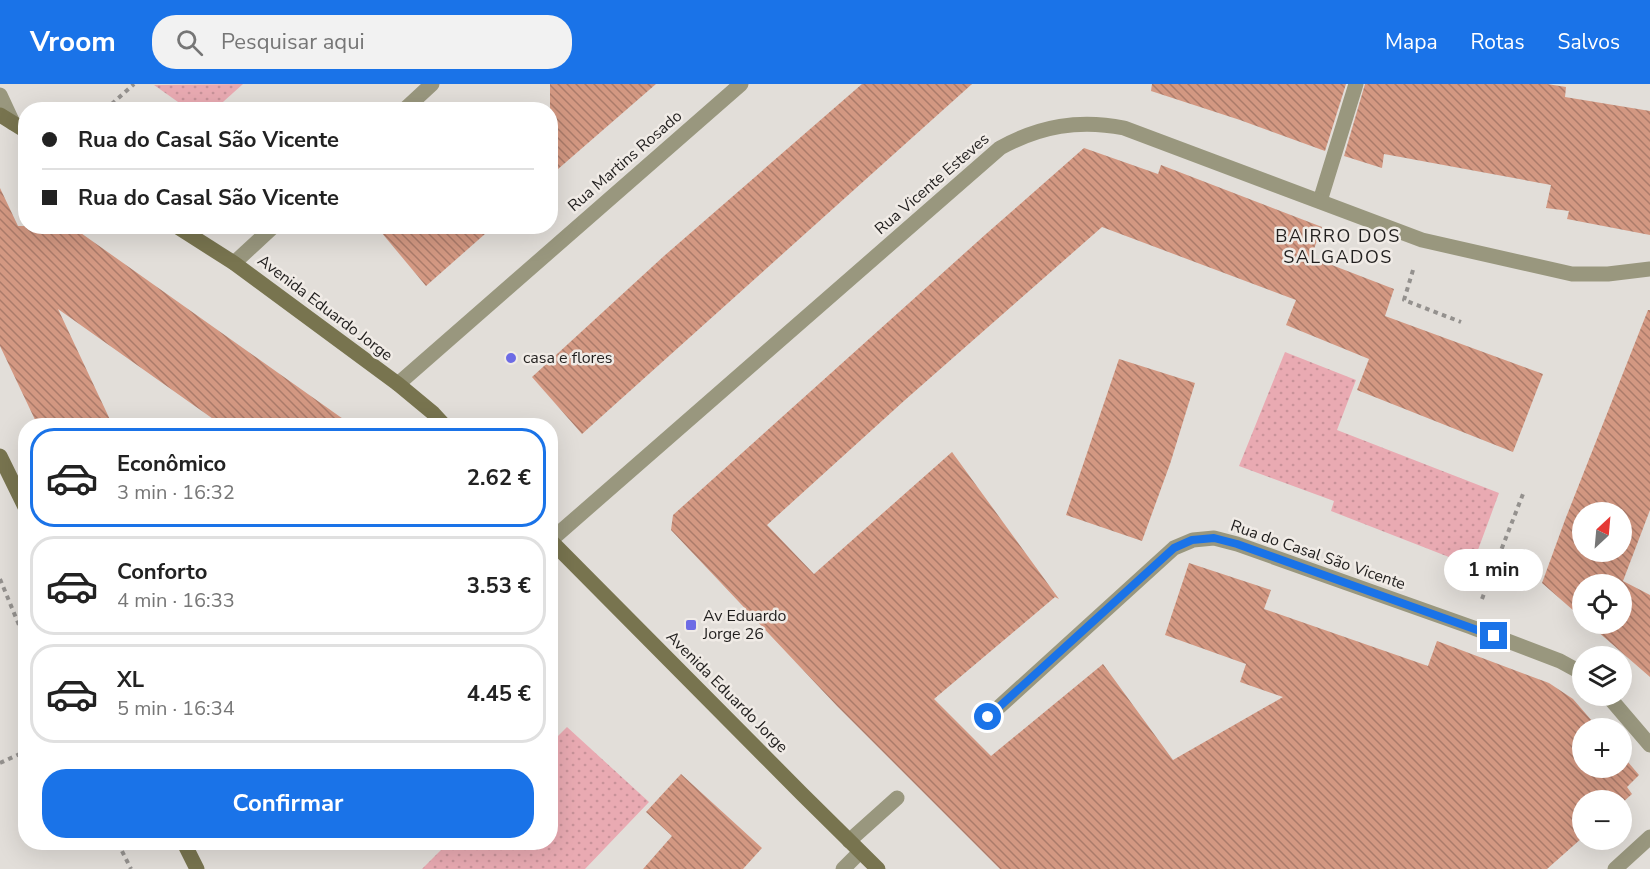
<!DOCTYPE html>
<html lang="pt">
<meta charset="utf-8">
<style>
body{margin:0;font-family:"Nunito Sans",sans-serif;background:#f2f2f2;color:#222;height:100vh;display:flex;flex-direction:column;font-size:22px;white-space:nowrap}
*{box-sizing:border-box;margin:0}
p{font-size:20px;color:#767676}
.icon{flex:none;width:33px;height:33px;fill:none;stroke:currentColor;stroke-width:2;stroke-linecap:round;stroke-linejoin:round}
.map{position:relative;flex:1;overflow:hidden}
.drawer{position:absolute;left:18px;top:334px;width:540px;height:432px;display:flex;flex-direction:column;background:#fff;border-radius:24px;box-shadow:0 6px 24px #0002}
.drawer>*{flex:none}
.banner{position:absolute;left:18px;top:18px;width:540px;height:132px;border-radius:24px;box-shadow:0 6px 24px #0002;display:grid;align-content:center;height:132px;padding:0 24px;background:#fff}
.needle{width:39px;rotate:26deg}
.controls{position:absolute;left:1572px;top:418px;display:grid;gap:12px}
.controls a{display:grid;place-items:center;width:60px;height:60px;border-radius:50%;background:#fff;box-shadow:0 6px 24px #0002;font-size:30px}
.end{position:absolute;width:27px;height:27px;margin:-14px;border:8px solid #1a73e8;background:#fff;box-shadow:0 0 0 3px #fff}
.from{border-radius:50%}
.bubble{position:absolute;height:42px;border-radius:21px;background:#fff;box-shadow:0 6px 24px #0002;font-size:20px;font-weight:700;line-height:42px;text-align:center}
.banner b{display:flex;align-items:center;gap:21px;height:57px;font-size:22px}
.banner b+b{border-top:2px solid #e0e0e0}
.banner i{width:15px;height:15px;background:#222}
ul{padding:10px 0 0;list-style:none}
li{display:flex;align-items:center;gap:18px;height:99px;margin:0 12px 9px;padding:0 12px;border:3px solid #e0e0e0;border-radius:24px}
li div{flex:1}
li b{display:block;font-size:22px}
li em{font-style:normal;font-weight:700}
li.selected{border-color:#1a73e8}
li>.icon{width:54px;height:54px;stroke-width:1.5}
.action{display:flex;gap:12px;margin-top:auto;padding:12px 24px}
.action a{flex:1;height:69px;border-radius:24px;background:#1a73e8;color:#fff;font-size:24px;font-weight:700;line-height:69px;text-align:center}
header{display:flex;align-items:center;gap:36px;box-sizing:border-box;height:84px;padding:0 30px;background:#1a73e8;color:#fff}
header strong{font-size:28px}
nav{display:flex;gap:33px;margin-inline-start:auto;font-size:21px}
.search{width:420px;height:54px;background:#f2f2f2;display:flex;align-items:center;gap:15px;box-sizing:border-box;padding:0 21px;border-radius:24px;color:#767676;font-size:22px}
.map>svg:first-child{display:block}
.grass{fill:url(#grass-dots)}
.building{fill:url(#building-back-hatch);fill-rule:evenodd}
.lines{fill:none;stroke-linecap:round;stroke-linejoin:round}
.path{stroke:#94918e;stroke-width:4;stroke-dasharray:4.5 4.5;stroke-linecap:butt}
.service{stroke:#99977e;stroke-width:15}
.minor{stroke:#99977e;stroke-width:15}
.secondary{stroke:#78744f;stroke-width:15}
.route{stroke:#1a73e8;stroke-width:8}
.poi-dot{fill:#6d6be5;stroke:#f0ebe6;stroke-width:2}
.labels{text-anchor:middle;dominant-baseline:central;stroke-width:5;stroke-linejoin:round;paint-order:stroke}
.street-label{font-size:16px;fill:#211f1e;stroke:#f0ebe6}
.poi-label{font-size:16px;fill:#211f1e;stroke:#f0ebe6;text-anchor:start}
.neighbourhood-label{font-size:18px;letter-spacing:1.5px;fill:#211f1e;stroke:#f0ebe6}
</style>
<header>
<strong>Vroom</strong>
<div class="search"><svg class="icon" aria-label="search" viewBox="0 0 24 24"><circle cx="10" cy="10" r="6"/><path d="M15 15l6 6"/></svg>Pesquisar aqui</div>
<nav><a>Mapa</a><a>Rotas</a><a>Salvos</a></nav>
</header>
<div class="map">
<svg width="1650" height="785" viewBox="0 0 1650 785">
<defs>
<pattern id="grass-dots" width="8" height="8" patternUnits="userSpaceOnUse" patternTransform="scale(1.5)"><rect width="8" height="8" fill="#e9aab2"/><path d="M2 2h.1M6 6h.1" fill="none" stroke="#c89299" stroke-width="1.8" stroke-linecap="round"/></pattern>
<pattern id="building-back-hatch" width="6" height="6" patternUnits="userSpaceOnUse" patternTransform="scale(1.5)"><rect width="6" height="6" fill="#d39882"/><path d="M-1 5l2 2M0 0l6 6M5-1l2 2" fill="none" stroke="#ab7b6a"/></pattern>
</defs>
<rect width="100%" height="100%" fill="#e2ded9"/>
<g class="grass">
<polygon points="243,0 214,26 188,25 154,1"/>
<polygon points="1285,268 1356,296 1337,346 1499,409 1472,482 1331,427 1334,417 1239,382"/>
<polygon points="567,643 649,718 585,785 422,785 448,759 550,759 551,659"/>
</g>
<g class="building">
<polygon points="550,0 656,0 550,92"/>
<polygon points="862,0 972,0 582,350 532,293 664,172"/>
<polygon points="1152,0 1346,0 1325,67 1240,36 1151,7"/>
<polygon points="1365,0 1547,0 1566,3 1565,13 1650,27 1650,151 1567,135 1569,127 1546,124 1551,101 1384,70 1382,84 1344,72"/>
<polygon points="1084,64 1158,90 1161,81 1322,143 1311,173 1394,205 1385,232 1543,290 1513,368 1357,306 1369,275 1286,241 1296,216 1102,143 905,316 767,441 814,490 952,368 1059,515 1055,513 934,615 991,672 1103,580 1173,676 1283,613 1240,598 1246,580 1165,551 1189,479 1271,506 1264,525 1428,582 1437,557 1549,599 1573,615 1599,645 1582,645 1582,684 1622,684 1622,671 1639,691 1627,703 1632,710 1622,719 1622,717 1582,717 1582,754 1547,785 1000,785 837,622 671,446 673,431 986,150"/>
<polygon points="0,104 18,142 71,142 353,342 223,342 58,225 113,342 38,342 0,262"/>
<polygon points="376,142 494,142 426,202"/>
<path d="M 1648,226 L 1650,226 L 1650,426 L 1623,497 L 1650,511 L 1650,593 L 1589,540 L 1622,540 L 1622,501 L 1582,501 L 1582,534 L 1542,499 L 1565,436 ZM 1582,429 L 1622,429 L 1622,468 L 1582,468 Z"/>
<polygon points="1119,275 1195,299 1170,380 1142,457 1066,431"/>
<polygon points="681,690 762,764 743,785 643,785 672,752 646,728"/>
</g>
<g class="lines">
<g class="path">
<polyline points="105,26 134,0"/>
<polyline points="1413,186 1404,216 1461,238"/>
<polyline points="0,495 26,558"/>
<polyline points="1482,515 1523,410"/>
<polyline points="0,679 26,667"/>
<polyline points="118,759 131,785"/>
</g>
<g class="service">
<polyline points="1320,117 1356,0"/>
<polyline points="849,757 897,714"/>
</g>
<g class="minor">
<polyline points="0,11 13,39"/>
<polyline points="404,26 432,0"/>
<polyline points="234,179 274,142"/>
<polyline points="398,300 741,0"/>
<path d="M 551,456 L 1000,64 C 1040,42 1079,35 1124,44 L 1422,156 L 1572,190 L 1608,190 L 1650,185"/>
<polyline points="1608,612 1650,661"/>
<polyline points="988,633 1174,464 1193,456 1214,454 1237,460 1471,543 1560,577 1582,589"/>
<polyline points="843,785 860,768"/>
<polyline points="1615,785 1650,753"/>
</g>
<g class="secondary">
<polyline points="0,31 26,47"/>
<polyline points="176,142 234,179 398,300 433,329 445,342"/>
<polyline points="0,372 26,425"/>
<polyline points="550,456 802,710 878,785"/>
<polyline points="184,759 197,785"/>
</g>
</g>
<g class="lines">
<polyline class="route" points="988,633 1174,464 1192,456 1214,454 1237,460 1494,552"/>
</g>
<g class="poi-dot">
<circle cx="511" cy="274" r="6"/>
<rect x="685" y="535" width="12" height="12" rx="3"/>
</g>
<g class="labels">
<g class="street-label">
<text transform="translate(625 77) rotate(-41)">Rua Martins Rosado</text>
<text transform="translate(932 100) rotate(-41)">Rua Vicente Esteves</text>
<text transform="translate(325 224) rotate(37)">Avenida Eduardo Jorge</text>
<text transform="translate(1318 471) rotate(19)">Rua do Casal São Vicente</text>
<text transform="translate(727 608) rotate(45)">Avenida Eduardo Jorge</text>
</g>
<g class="poi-label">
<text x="523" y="274">casa e flores</text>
<text x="703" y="532">Av Eduardo<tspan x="703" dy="18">Jorge 26</tspan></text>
</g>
<g class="neighbourhood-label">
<text x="1338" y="152">BAIRRO DOS<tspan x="1338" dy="21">SALGADOS</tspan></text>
</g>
</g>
</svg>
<div class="controls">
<a><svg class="needle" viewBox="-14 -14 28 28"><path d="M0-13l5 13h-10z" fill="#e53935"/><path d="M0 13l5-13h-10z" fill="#767676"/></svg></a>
<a><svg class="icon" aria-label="locate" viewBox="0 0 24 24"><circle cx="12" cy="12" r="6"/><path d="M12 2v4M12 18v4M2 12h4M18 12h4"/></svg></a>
<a><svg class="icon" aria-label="layers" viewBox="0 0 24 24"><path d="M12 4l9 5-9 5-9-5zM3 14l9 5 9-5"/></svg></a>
<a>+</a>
<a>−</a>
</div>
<i class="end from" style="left:988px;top:633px"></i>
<i class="end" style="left:1494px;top:552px"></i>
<div class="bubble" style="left:1444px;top:465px;width:99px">1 min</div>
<div class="banner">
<b><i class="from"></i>Rua do Casal São Vicente</b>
<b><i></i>Rua do Casal São Vicente</b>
</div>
<section class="drawer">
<ul>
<li class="selected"><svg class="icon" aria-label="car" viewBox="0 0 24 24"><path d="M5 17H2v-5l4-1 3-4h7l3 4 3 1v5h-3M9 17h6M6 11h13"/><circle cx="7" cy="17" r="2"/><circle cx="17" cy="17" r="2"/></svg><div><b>Econômico</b><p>3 min · 16:32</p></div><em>2.62 €</em></li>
<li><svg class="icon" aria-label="car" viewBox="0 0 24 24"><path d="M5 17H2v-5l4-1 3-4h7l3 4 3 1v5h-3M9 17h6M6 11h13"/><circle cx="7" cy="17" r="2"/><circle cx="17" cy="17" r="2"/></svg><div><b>Conforto</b><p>4 min · 16:33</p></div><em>3.53 €</em></li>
<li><svg class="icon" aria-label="car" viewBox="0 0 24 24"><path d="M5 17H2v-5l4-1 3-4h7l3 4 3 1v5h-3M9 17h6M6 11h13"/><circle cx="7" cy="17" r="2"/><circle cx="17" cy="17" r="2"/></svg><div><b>XL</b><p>5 min · 16:34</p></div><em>4.45 €</em></li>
</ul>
<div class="action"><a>Confirmar</a></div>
</section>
</div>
